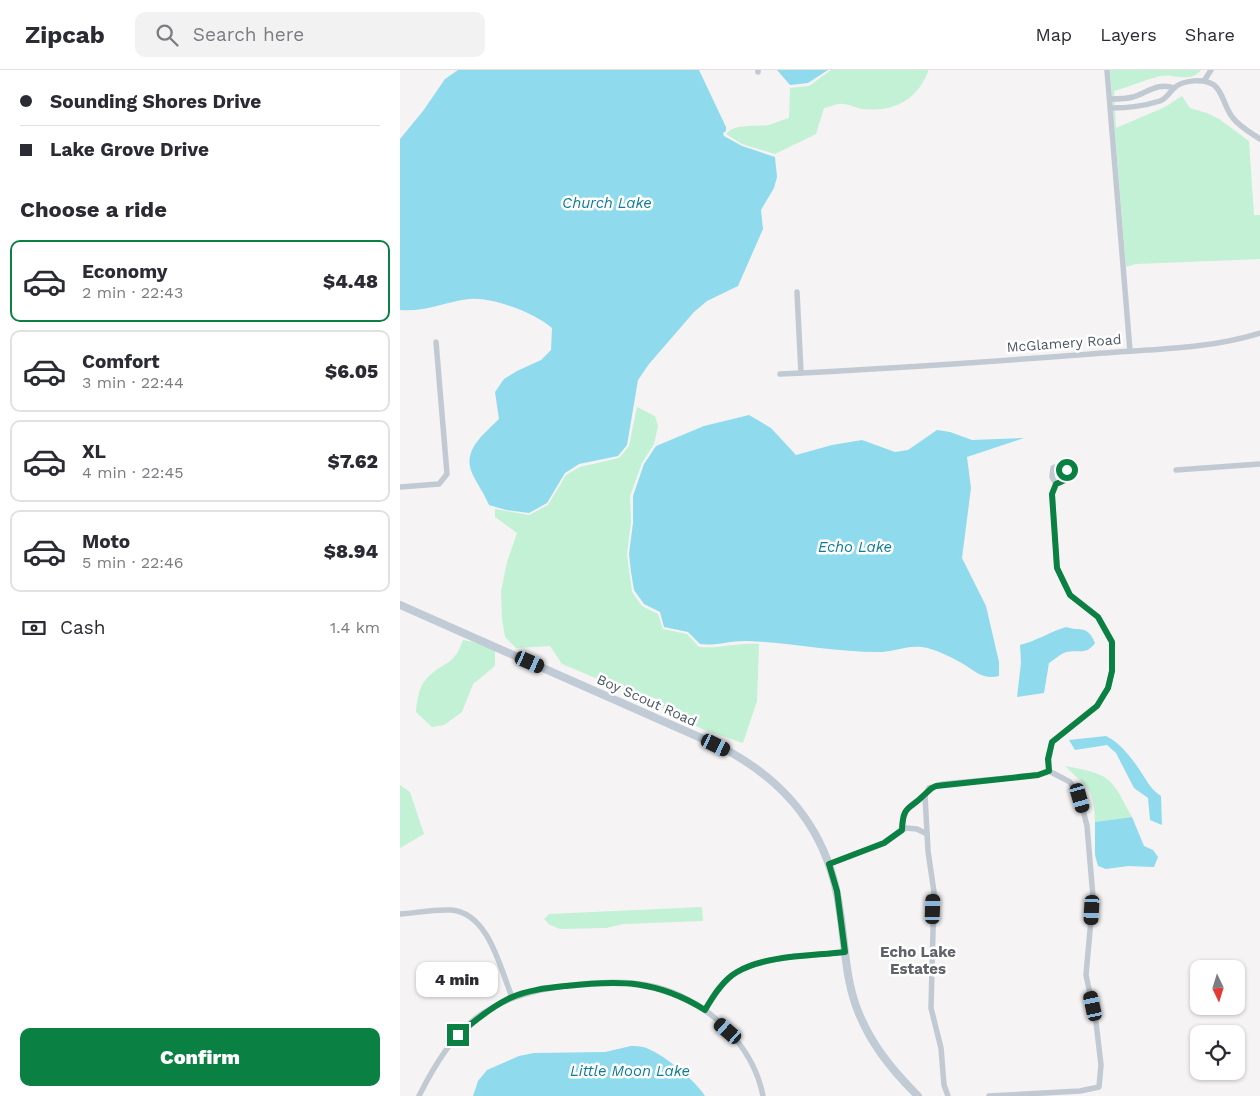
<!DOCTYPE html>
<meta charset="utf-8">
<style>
body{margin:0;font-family:"Work Sans",sans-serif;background:#f2f2f3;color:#2b2b33;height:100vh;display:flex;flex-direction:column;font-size:19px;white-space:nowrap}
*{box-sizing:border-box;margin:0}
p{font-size:16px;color:#7c7c81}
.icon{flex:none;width:28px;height:28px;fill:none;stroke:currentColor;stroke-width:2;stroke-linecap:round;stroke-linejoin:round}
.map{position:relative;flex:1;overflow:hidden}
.details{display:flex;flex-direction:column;background:#fff;width:400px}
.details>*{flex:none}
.hud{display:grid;align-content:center;height:110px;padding:0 20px;background:#fff}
.needle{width:32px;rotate:176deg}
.buttons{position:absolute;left:790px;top:890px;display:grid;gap:10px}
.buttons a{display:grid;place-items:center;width:55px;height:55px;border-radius:10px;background:#fff;box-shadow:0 1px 4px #0004;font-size:25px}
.end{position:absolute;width:22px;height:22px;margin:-11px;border:6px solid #0b8043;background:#fff;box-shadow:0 0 0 2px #fff}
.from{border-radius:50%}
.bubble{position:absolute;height:35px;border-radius:10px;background:#fff;box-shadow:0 1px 4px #0004;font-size:16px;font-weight:800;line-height:35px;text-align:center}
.car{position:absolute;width:15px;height:30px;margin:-15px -8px;border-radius:6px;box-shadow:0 0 4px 1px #0007;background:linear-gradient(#222 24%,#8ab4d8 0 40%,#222 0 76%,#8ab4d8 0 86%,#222 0)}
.hud b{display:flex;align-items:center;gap:18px;height:48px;font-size:19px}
.hud b+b{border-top:1px solid #e1e1e2}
.hud i{width:12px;height:12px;background:#2b2b33}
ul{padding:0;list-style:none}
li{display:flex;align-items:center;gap:15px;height:82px;margin:0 10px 8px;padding:0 10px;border:2px solid #e1e1e2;border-radius:10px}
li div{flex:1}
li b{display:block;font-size:19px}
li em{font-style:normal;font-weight:800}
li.active{border-color:#0b8043}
li>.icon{width:45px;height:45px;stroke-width:1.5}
h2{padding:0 20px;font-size:22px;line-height:60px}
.pay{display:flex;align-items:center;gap:12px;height:55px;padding:0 20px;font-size:19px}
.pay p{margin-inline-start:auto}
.primary-button{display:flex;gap:10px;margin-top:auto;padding:10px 20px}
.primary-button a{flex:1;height:58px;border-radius:10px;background:#0b8043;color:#fff;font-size:20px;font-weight:800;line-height:58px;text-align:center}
header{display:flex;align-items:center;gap:30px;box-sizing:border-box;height:70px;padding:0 25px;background:#fff;border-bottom:1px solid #e1e1e2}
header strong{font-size:24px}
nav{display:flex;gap:28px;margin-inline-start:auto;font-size:18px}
.search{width:350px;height:45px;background:#f2f2f3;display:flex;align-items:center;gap:12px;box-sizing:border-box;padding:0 18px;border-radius:10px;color:#7c7c81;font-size:19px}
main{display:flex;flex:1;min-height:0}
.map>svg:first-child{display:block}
.green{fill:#c3f1d5}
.water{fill:#90daee}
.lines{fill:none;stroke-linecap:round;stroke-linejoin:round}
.street{stroke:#c1cad2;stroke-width:5.5}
.secondary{stroke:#c1cbd6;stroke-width:8}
.route{stroke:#0b8043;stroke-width:6}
.labels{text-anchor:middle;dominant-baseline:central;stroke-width:5;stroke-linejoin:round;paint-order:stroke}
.street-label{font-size:14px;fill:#4a5661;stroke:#fff}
.water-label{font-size:15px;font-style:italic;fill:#0c7c9b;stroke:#fff}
.neighbourhood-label{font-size:15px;font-weight:bold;fill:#5f6368;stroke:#fff}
</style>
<header>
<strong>Zipcab</strong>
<div class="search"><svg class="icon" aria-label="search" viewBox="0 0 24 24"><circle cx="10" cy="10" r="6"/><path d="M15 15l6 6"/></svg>Search here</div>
<nav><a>Map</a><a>Layers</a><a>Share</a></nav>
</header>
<main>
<section class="details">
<div class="hud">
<b><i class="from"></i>Sounding Shores Drive</b>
<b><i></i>Lake Grove Drive</b>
</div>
<h2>Choose a ride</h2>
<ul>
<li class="active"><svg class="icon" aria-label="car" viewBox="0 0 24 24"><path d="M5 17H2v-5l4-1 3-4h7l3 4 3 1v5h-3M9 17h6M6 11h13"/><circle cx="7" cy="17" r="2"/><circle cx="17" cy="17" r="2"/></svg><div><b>Economy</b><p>2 min · 22:43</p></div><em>$4.48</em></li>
<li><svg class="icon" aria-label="car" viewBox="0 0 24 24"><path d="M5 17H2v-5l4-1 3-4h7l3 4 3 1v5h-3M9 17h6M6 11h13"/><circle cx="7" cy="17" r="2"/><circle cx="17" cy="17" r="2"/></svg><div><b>Comfort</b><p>3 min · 22:44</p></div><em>$6.05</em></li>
<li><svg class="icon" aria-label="car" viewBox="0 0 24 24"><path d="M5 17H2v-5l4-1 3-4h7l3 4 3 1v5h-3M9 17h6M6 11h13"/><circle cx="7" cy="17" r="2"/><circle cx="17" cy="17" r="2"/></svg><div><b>XL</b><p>4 min · 22:45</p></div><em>$7.62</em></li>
<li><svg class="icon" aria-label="car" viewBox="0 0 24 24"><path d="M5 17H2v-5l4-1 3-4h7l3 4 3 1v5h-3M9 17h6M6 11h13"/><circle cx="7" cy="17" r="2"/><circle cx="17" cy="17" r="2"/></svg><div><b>Moto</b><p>5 min · 22:46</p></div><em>$8.94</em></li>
</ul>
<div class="pay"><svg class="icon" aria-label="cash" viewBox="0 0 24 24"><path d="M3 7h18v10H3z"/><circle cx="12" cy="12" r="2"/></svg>Cash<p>1.4 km</p></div>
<div class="primary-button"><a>Confirm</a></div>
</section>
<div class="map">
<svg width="860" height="1026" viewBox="0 0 860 1026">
<rect width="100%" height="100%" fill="#f5f3f3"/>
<g class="green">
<path d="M 431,0 L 528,0 L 528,2 C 516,31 494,42 462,39 C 456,38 449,34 443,34 C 437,33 430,37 424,38 L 416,64 L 375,84 L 342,74 L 326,64 C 334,53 356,57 369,55 C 375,53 382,50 389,48 L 390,18 L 409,16 Z"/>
<path d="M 710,0 L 801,0 C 790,14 774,3 760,6 C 744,10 729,17 714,21 L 716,58 L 765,37 L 782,26 L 790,38 L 807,43 L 819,49 L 849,71 L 854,145 L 860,145 L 860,189 L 736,194 L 726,197 Z"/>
<path d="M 237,337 L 255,346 L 258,356 L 254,374 L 242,393 L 230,426 L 231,452 L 227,484 L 232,522 L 242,536 L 258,544 L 263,559 L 287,564 L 299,577 C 319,579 338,572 359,574 L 357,631 L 343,673 L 302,659 L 246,629 L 162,594 L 150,576 L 116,578 L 105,567 L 102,549 L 101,521 L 107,492 L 117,463 L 95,447 L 95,439 L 129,445 L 148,435 L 166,405 L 180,397 L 219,388 L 229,376 Z"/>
<path d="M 63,570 L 83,574 L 95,579 L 95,596 L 73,614 L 62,642 L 44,655 L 32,657 L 16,642 C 17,629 19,615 29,606 C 45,591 54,596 63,570 Z"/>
<path d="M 665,696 C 712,705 710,706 732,747 L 695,752 C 694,717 688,719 665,696 Z"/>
<polygon points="0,715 10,722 24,764 0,778"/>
<polygon points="302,837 303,851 223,854 206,858 160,859 150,855 144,849 149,844"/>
</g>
<g class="water">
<path d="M 58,0 L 299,0 L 326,57 L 326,61 L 323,63 L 324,66 L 342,76 L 375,87 L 377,107 L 374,118 L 361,140 L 363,159 L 338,216 L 307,231 L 294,242 L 249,294 L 238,310 L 227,375 L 218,386 L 179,394 L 165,403 L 147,433 L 129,443 L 106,440 L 89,435 C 84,423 77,414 72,403 C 62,380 84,364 99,349 L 95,322 L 104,309 L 117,301 L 141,290 L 151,280 L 152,258 C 135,243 91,226 69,229 C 44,232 26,242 0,240 L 0,69 L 23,41 L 45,9 Z"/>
<polygon points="377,0 428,0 408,13 390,15"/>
<path d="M 349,345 L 371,358 L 396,385 L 432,375 L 462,370 L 495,382 L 508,380 L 537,360 L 550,362 L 572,370 L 624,368 L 567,387 L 571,418 L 562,488 L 586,536 L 599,592 L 599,606 C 584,610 576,602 565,595 C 553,588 536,579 522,577 C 507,575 493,582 478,582 C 434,582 392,573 349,571 C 332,570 316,576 300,574 L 288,562 L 264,557 L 260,542 L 244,534 L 234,520 L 231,502 L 229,484 L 233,453 L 233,426 L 244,394 L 256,376 L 304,356 Z"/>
<path d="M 666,557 C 681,562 687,554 695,573 C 686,586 678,579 666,582 C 660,584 654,590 649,593 L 644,623 L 617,627 L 621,593 L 620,575 C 636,571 650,562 666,557 Z"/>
<path d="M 706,666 C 720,673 730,686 739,699 C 746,709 750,719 761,726 L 762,755 L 750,750 L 748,728 L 734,718 L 716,683 L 707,675 L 675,680 L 669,670 Z"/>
<polygon points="732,747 744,776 753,780 758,787 754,797 728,796 706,799 698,796 695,785 695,752"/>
<path d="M 231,976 C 235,976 239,976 243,977 C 260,981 296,1011 305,1026 L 73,1026 L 78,1011 L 87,1000 L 119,986 L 134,983 L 205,982 Z"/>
</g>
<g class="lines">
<g class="street">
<polyline points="707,0 730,281"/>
<polyline points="358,2 358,0"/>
<polyline points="804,11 811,0"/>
<path d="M 710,29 C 718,29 726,29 733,27 C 748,22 759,12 774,18"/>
<path d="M 711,38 C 727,38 744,36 760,31 C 767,28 769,23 774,18 C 783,10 804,8 814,15 C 824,23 824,38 833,48 C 840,57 851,63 860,69"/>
<polyline points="397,222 401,303"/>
<path d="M 380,304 C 483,299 587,292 691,284 C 747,279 806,280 860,263"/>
<polyline points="776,400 860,394"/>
<polyline points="0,417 39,414 47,404 36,272"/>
<path d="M 649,701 L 649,689 L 652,672 L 697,636 L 708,618 L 712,601 L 712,572 L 698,547 L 670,525 L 657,498 L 652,423 L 656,414 C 663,412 667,408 667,400 L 661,394 L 653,398 L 652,407 L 656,414"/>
<path d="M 502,760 C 503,740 508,736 525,725"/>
<polyline points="429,794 484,773 506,758 517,759 527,764"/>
<path d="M 0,844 C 16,843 34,839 51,840 C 89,843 100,898 112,927"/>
<path d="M 305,940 C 313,926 323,910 337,902 C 366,885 413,886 445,882"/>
<path d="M 19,1026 C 34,996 54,962 83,943 C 111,925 140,919 173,915 C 201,912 229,910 256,917 C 306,930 353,974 363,1026"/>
<polyline points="548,1026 544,1015 541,978 531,938 534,822 528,781 525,725 529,718 543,714 638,705 649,701 670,712 680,728 687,756 693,827 686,905 696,952 701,995 699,1017 680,1021 589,1026"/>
</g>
<path class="secondary" d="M 0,535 L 317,675 C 387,710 430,763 440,842 C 445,873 445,905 456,936 C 469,972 491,999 518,1026"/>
</g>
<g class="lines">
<path class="route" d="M 58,965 C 74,951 90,938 110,928 C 127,920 147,918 166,916 C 220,910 257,910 305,940 C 313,926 323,910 337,902 C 366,885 412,886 445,882 L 437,821 L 429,794 L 484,773 L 502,760 C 503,734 509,741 524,725 C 529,721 530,718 536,716 L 638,705 L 649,701 L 648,689 L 652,672 L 697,636 L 708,618 L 712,601 L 712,572 L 698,547 L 670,525 L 657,498 L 652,424 L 656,414 L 665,410 L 667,400"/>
</g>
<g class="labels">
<g class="street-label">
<text transform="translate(664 273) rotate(-4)">McGlamery Road</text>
<text transform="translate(247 630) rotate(24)">Boy Scout Road</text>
</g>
<g class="water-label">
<text x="207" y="133">Church Lake</text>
<text x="455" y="477">Echo Lake</text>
<text x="230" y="1001">Little Moon Lake</text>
</g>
<g class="neighbourhood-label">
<text x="518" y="882">Echo Lake<tspan x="518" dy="17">Estates</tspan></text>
</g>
</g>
</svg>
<div class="buttons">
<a><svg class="needle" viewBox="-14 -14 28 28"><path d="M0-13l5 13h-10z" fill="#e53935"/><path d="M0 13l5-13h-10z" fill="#7c7c81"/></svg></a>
<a><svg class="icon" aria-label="locate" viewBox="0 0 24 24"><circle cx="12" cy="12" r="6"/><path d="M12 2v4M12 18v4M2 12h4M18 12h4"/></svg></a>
</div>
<i class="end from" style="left:667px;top:400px"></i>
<i class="end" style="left:58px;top:965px"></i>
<div class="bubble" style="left:16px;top:892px;width:82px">4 min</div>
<i class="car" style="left:130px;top:592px;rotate:114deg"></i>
<i class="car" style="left:316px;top:675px;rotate:116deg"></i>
<i class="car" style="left:680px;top:728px;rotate:164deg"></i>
<i class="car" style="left:533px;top:839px;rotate:2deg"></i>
<i class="car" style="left:692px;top:840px;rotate:183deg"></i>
<i class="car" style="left:693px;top:936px;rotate:348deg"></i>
<i class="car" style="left:328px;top:961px;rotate:311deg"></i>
</div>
</main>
